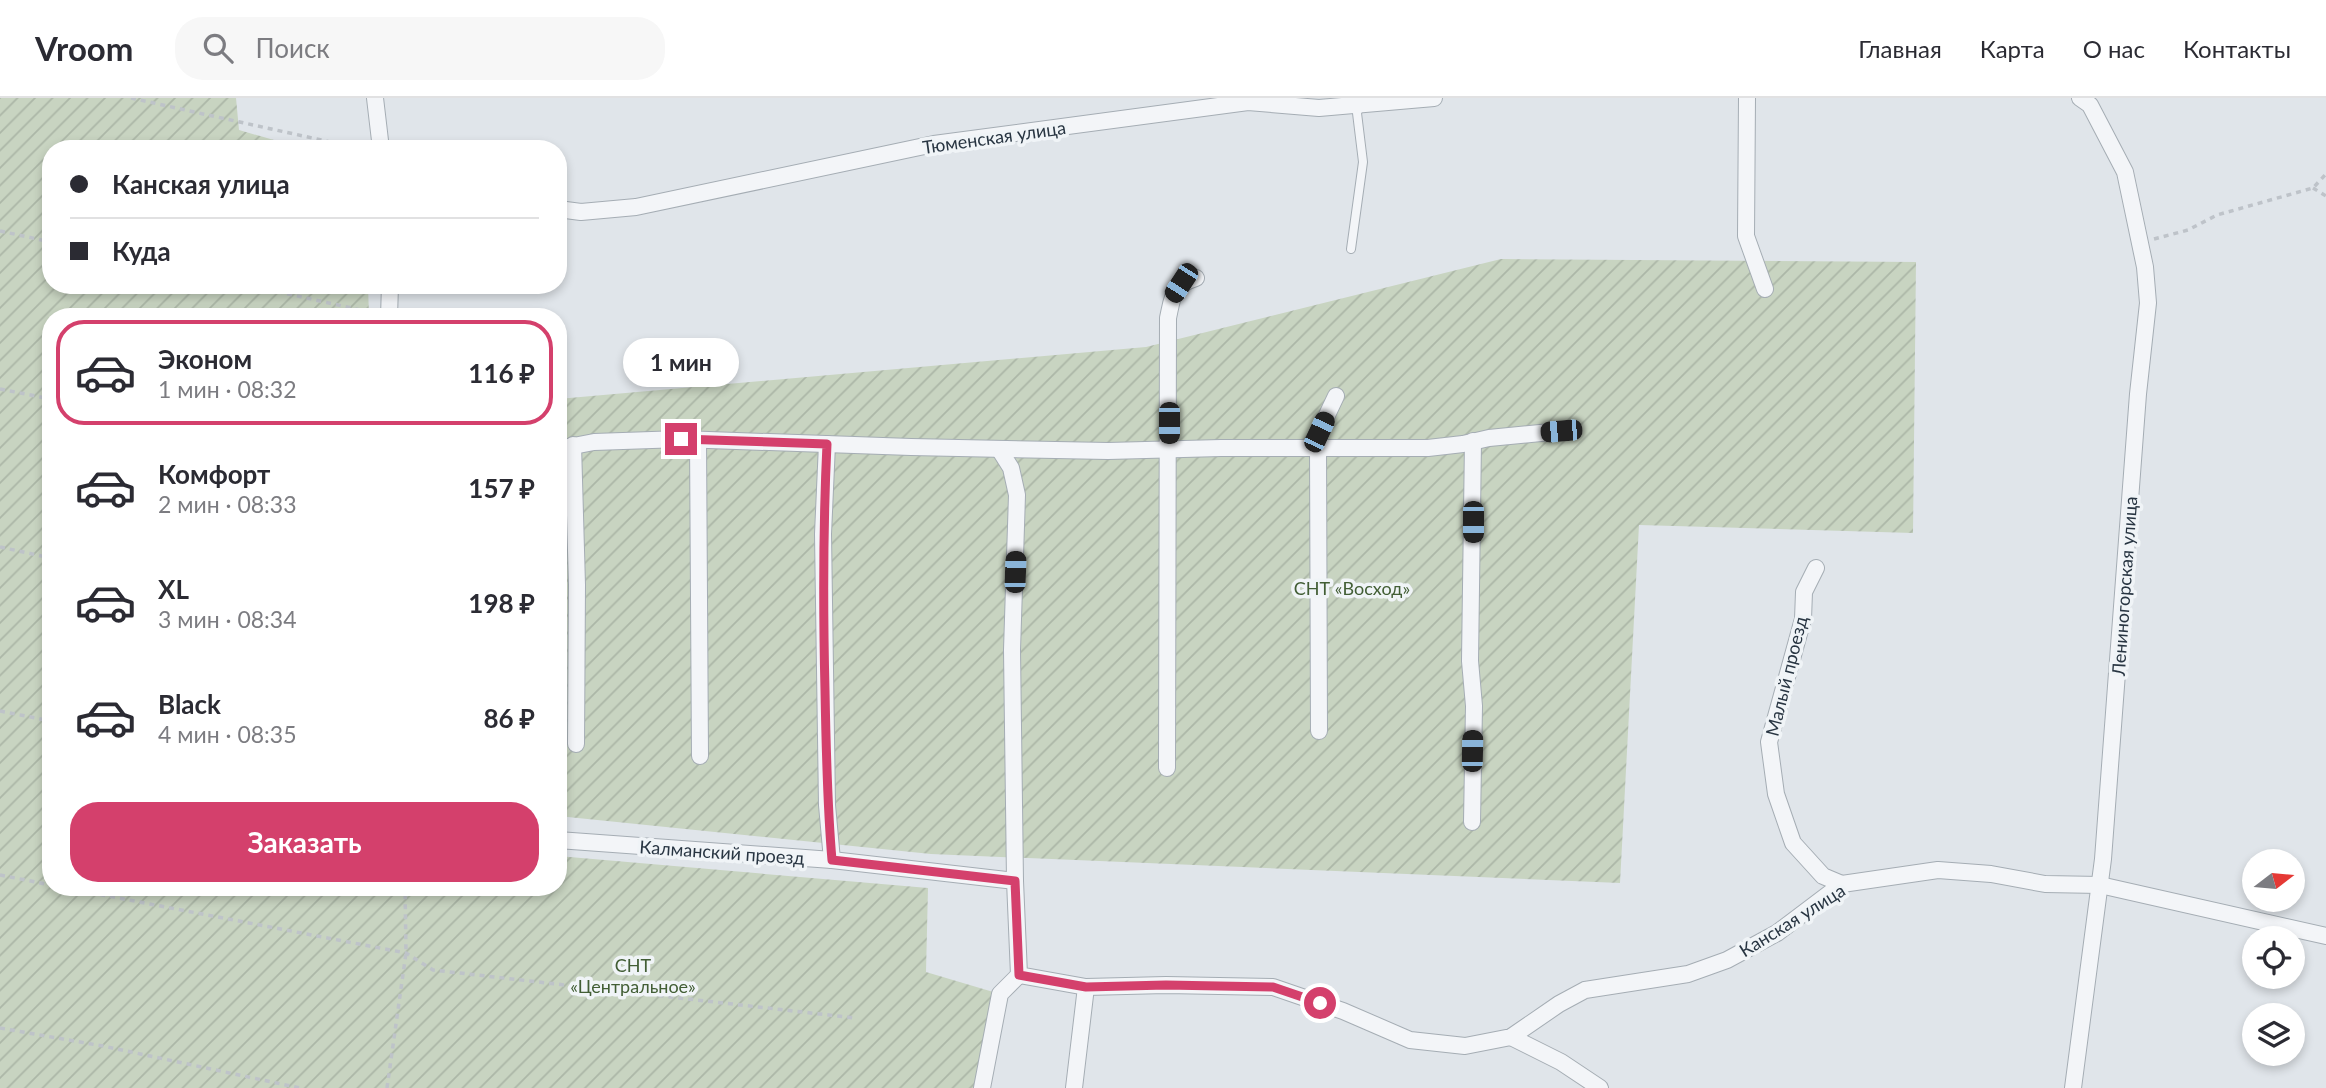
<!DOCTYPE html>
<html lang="ru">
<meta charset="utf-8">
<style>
body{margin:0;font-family:Lato,sans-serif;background:#f7f7f7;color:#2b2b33;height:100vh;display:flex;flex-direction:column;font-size:26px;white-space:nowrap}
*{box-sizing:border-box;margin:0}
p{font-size:23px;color:#7c7c81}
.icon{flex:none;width:38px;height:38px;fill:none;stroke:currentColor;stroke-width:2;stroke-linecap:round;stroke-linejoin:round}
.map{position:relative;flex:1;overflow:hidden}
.details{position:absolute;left:42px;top:210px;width:525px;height:588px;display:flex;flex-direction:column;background:#fff;border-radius:28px;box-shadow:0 4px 10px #0003}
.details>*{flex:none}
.top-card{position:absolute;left:42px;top:42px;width:525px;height:154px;border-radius:28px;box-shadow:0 4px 10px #0003;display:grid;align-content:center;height:154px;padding:0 28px;background:#fff}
.needle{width:46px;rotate:74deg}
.tools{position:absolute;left:2242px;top:751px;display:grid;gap:14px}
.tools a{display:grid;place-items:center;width:63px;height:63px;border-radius:50%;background:#fff;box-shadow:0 4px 10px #0003;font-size:35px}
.end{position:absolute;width:32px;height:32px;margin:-16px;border:9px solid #d4406c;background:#fff;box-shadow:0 0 0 4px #fff}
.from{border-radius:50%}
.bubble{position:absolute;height:49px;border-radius:24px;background:#fff;box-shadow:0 4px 10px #0003;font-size:23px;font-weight:700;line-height:49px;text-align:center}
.car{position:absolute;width:21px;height:42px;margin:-21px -10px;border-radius:9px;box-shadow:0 0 5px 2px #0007;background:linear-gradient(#222 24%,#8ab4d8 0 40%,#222 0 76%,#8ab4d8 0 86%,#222 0)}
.top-card b{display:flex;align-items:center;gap:24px;height:66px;font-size:26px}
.top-card b+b{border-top:2px solid #e1e1e2}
.top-card i{width:18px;height:18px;background:#2b2b33}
ul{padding:12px 0 0;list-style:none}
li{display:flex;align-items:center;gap:21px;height:105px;margin:0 14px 10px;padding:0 14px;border:4px solid transparent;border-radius:28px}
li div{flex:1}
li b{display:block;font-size:26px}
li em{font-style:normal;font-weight:700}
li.current{border-color:#d4406c}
li>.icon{width:63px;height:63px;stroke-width:1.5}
.cta{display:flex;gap:14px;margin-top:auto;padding:14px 28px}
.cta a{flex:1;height:80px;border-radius:28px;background:#d4406c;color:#fff;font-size:28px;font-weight:700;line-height:80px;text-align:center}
header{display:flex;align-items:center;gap:42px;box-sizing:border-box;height:98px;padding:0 35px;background:#fff;border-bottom:2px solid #e1e1e2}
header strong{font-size:33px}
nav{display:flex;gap:38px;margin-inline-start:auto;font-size:24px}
.search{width:490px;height:63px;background:#f7f7f7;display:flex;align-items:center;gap:18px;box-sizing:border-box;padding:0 24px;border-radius:28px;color:#7c7c81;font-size:26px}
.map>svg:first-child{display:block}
.garden{fill:url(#garden-furrows)}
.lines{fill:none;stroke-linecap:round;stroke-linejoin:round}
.lane-casing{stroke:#a5adb4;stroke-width:10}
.street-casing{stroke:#a5adb4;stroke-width:18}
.path{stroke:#bec3c9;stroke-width:3.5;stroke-dasharray:5 5;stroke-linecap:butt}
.lane{stroke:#f3f5f8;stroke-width:8}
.street{stroke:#f3f5f8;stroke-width:16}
.route{stroke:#d4406c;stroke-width:9}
.labels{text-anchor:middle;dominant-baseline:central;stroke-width:7;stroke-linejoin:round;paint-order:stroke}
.street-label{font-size:18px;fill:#283542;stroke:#f0f4f7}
.park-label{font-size:18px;fill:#425e35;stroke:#f0f4f7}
</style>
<header>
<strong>Vroom</strong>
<div class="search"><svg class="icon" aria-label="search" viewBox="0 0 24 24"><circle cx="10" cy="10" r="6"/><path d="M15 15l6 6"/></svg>Поиск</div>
<nav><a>Главная</a><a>Карта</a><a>О нас</a><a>Контакты</a></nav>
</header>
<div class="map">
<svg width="2326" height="990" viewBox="0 0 2326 990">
<defs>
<pattern id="garden-furrows" width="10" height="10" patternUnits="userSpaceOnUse" patternTransform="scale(1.75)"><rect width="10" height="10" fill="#c8d4c1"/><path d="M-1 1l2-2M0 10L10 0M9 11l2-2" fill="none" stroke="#acb7a7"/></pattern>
</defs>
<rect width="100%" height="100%" fill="#e0e5ea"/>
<g class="garden">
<polygon points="0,0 236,0 239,32 305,51 51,51 51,187 368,187 369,219 51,219 51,789 558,789 558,758 928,790 926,874 1000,896 981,990 0,990"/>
<polygon points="1501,161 1916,164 1913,435 1639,427 1620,785 931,756 558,718 558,301 1146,249"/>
</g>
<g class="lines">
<defs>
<polyline id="lane" points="1351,151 1363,64 1357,15 1361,6"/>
<g id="street">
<polyline points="375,0 381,51"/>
<polyline points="1747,0 1746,138 1765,191"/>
<polyline points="558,111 581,114 636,109 934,46 1248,4 1319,10 1434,0"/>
<polyline points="389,219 390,187"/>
<polyline points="698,342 700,658"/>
<polyline points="827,346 823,436 827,707 832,762"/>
<polyline points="573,347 577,487 576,646"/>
<polyline points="558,351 594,344 681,341 911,349 1108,353 1221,350 1428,350 1463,346 1489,340 1561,333"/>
<polyline points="999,351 1011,370 1017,397 1012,552 1015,783"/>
<polyline points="1816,470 1804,494 1803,521 1769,644 1776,696 1793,745 1823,778 1842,786"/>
<polyline points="1319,633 1318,350 1319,334 1336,298"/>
<path d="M 1167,670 L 1168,220 C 1173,197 1172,188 1196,180"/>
<polyline points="1472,724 1474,608 1470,563 1473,343"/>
<polyline points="558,742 832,762 1015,783 1019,877 1086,889 1166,887 1273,889 1343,913 1410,942 1465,948 1511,939 1559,906 1585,892 1688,876 1727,862 1777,835 1842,786 1938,772 1991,776 2045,786 2100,787 2326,838"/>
<polyline points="1511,939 1561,964 1600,990"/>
<polyline points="982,990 1000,896 1019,877"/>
<polyline points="1074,990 1086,889"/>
<polyline points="2073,990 2103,761 2138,296 2148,205 2145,169 2125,74 2090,7 2080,0"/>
</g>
</defs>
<use href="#lane" class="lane-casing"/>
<use href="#street" class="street-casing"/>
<g class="path">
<polyline points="131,0 362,51"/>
<polyline points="2313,90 2326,98"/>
<polyline points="0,133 51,144"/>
<polyline points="2154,141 2188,132 2217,117 2313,90 2326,76"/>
<polyline points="248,187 374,215"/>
<polyline points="0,291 51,301"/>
<polyline points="0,449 51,460"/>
<polyline points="0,613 51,623"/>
<polyline points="0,777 51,787"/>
<polyline points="61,789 406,855 433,872 855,920"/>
<polyline points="0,930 103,948 300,990"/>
<polyline points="387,990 406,855 405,789"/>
</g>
<use href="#lane" class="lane"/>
<use href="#street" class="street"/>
</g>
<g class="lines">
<path class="route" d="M 681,341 L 827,346 C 823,428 823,510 825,592 C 826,649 827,705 832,762 L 1015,783 L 1019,877 L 1086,889 L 1166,887 L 1273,889 L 1320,905"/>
</g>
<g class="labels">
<g class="street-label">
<text transform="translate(994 39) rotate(-8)">Тюменская улица</text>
<text transform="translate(2124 488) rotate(-86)">Лениногорская улица</text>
<text transform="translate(1786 578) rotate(-76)">Малый проезд</text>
<text transform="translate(722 754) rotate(4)">Калманский проезд</text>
<text transform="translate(1792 822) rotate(-32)">Канская улица</text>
</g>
<g class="park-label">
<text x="1352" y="490">СНТ «Восход»</text>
<text x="633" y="867">СНТ<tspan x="633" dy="21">«Центральное»</tspan></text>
</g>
</g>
</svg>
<div class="tools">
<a><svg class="needle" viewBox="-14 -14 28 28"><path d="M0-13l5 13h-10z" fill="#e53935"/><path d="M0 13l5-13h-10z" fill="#7c7c81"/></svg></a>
<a><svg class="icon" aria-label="locate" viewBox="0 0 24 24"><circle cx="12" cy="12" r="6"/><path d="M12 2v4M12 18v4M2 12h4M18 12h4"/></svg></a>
<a><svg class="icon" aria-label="layers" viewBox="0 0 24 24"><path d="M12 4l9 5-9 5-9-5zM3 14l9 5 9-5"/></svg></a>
</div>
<i class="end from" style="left:1320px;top:905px"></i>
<i class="end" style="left:681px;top:341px"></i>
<div class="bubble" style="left:623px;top:240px;width:116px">1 мин</div>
<i class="car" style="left:1181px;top:185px;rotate:213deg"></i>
<i class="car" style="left:1169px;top:325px;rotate:180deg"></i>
<i class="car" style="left:1561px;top:333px;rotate:265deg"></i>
<i class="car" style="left:1319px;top:334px;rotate:25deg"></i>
<i class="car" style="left:1473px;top:424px;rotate:180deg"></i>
<i class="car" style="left:1015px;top:474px;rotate:2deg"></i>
<i class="car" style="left:1472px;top:653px;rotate:1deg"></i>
<div class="top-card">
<b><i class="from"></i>Канская улица</b>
<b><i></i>Куда</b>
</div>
<section class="details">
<ul>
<li class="current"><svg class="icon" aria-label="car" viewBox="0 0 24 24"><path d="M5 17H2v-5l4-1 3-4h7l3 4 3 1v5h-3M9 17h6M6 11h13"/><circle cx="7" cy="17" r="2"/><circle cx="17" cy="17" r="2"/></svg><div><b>Эконом</b><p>1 мин · 08:32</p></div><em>116 ₽</em></li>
<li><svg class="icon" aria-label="car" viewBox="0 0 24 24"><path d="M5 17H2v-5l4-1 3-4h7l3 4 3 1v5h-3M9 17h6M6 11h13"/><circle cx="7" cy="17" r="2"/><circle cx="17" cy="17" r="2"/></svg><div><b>Комфорт</b><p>2 мин · 08:33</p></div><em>157 ₽</em></li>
<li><svg class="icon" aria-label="car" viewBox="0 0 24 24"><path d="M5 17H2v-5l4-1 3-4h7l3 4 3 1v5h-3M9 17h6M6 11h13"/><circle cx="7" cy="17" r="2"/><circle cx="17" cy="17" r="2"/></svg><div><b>XL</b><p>3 мин · 08:34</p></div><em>198 ₽</em></li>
<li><svg class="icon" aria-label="car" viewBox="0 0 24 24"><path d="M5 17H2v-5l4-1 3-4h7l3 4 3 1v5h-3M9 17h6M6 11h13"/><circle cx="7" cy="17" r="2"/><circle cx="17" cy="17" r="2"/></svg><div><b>Black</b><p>4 мин · 08:35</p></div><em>86 ₽</em></li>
</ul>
<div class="cta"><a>Заказать</a></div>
</section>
</div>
